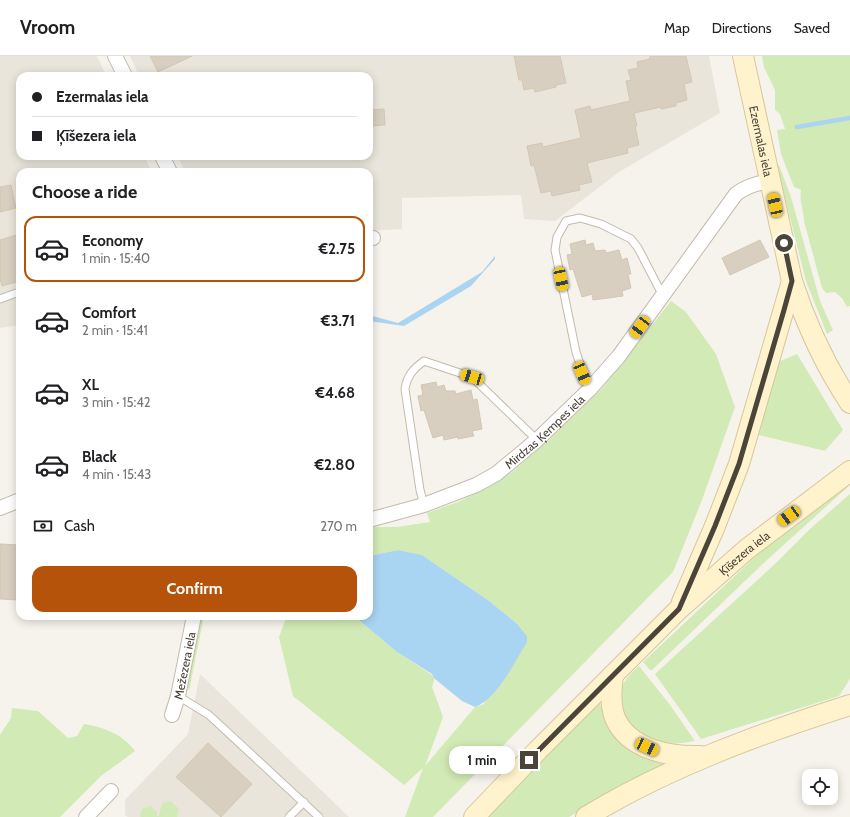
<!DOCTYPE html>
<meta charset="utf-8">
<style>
body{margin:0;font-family:Cabin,sans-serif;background:#f6f6f6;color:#202124;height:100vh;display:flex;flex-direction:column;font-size:15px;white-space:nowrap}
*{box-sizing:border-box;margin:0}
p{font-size:13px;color:#757577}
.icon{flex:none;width:22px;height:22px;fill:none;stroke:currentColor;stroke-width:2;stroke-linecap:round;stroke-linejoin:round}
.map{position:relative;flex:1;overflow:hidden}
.sheet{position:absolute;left:16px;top:112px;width:357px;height:452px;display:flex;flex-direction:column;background:#fff;border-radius:12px;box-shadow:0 2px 10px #0003}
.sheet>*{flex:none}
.guide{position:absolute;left:16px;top:16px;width:357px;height:88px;border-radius:12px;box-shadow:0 2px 10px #0003;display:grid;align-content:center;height:88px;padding:0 16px;background:#fff}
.tools{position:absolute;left:802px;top:713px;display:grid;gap:8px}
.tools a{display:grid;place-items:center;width:36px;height:36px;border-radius:8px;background:#fff;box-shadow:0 2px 10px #0003;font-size:20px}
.end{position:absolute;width:18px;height:18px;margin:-9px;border:5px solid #4b4439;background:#fff;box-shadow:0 0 0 2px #fff}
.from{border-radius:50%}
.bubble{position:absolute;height:28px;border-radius:12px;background:#fff;box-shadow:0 2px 10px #0003;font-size:13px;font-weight:800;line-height:28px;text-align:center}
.car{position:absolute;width:12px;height:24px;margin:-12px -6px;border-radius:5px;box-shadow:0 0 3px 1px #0007;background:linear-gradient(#f5c518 24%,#345 0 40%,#f5c518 0 76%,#345 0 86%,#f5c518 0)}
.guide b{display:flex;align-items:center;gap:14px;height:38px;font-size:15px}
.guide b+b{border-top:1px solid #e0e0e0}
.guide i{width:10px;height:10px;background:#202124}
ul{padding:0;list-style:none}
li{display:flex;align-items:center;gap:12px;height:66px;margin:0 8px 6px;padding:0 8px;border:2px solid transparent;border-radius:12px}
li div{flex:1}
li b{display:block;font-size:15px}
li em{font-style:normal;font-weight:800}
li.selected{border-color:#b45309}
li>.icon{width:36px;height:36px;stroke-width:1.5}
h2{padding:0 16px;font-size:18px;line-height:48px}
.pay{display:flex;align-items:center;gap:10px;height:44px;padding:0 16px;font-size:15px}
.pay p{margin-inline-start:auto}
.primary-button{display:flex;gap:8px;margin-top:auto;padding:8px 16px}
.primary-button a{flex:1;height:46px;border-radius:12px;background:#b45309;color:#fff;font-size:16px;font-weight:800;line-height:46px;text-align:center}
header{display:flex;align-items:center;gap:24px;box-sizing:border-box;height:56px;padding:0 20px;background:#fff;border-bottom:1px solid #e0e0e0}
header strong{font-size:19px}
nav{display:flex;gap:22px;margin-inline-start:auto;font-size:14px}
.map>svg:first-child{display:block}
.residential{fill:#eae5da}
.green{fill:#d2eab5}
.water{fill:#a9d4f2}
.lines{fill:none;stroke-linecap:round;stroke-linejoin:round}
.stream{stroke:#a9d4f2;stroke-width:4.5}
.building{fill:#d8cfc1;stroke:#d3c7b4}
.lane-casing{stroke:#c2bbae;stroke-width:9}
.street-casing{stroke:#c2bbae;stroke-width:16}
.secondary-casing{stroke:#d6c79b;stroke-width:22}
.lane{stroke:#fff;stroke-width:7}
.street{stroke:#fff;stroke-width:14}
.secondary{stroke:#fff3cd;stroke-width:20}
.route{stroke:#4b4439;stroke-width:5}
.labels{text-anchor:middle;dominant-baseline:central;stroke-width:3;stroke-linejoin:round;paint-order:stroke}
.street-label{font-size:12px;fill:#4b4439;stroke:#fff}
</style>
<header>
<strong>Vroom</strong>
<nav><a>Map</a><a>Directions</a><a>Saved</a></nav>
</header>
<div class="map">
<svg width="850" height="761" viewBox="0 0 850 761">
<rect width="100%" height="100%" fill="#f6f3ec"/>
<g class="residential">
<polygon points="0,0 97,0 106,20 20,20 20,100 144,100 152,116 20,116 20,269 0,272"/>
<polygon points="130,0 709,0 720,57 619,116 555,165 524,163 521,139 402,142 402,173 369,175 369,116 185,116 178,100 369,100 369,20 139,20"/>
<polygon points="200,618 349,761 128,761 125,759 125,744 188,678"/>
</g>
<g class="green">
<path d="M 762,0 L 850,0 L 850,250 L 847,251 L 842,242 L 835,236 L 826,237 L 822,232 L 804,165 C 804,154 799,146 801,134 L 794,131 L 781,98 L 777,74 L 785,73 L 780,58 L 775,54 L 775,34 L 764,11 Z"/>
<polygon points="779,109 791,141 820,245 833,274 827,278 806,225 777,110"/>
<polygon points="671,245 686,256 716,298 735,351 702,444 673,516 433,761 405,761 423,712 404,729 293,640 279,581 287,560 354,560 397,596 435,621 432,631 443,661 425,710 475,651 484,648 516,567 489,545 422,499 398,494 369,500 369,471 397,471 430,466 427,457 458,446 488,431 513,415 548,385 602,332"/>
<polygon points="797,298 843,374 825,395 759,379 776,307"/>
<polygon points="850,425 850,429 767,504 652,614 650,614 643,606 757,499 836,434"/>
<polygon points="850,438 850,623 839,640 701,683 655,618 777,506 812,471"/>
<polygon points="200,560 204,560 189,635 187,628"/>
<path d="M 639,610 L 670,649 L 695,685 C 660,691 658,687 628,671 C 619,640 613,633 639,610 Z"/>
<polygon points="599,645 605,661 637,696 665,709 631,725 569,761 485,761"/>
<path d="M 12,652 L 38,655 L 68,682 L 77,680 L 84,668 C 106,672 122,678 135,695 L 101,720 L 60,761 L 0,761 L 0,679 L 11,662 Z"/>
<polygon points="170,745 179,753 177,761 141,761 140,760 142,753 151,750 157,756 157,760 159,760 162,747"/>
</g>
<g class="water">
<polygon points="495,200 495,203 471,230 404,270 369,265 369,259 398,267 482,216"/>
<path d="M 398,494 L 422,499 L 489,545 L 516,567 L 527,580 L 527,586 C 515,605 497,643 475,651 L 462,645 L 435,623 L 432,618 L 397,596 L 354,560 L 369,560 L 369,500 Z"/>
</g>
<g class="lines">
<polyline class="stream" points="797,71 850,62"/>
</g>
<g class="building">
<polygon points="150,0 192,0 158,16"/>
<polygon points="514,0 560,0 566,27 556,29 556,31 535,36 534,32 524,34 522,24 519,24"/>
<polygon points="650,0 686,0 692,26 684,28 687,44 676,47 676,50 661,53 661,51 634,57 637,70 635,70 639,89 627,92 628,97 587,107 592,126 579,129 580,134 552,140 551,135 541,137 534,109 531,110 527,90 542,87 543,91 581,82 575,54 590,50 591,54 630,45 626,25 631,24 628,14 638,12 637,6 650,3"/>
<polygon points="384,53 385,69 369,70 369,54"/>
<polygon points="11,129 16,152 0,156 0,131"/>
<polygon points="20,178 20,225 2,230 0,223 0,184"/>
<polygon points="585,184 586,189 593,187 595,195 605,194 606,197 619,194 622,204 627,202 631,218 628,218 631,232 622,235 623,240 593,244 592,238 582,241 573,213 570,214 567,199 572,198 570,188"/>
<polygon points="760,184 769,201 730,219 722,202"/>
<polygon points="436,326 437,331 444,329 446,335 455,335 456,338 471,334 473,344 477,343 482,373 472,375 474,380 458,383 458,381 444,384 443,379 433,382 424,354 421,355 418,340 423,339 421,329"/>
<polygon points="0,488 20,489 18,544 0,543"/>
<polygon points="208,687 252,728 221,761 176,721"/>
</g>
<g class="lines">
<defs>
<g id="lane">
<polyline points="0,243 19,236 20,240"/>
<polyline points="589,334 576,296 555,194 557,181 566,165 580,162 601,168 631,183 638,192 663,240"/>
<path d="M 424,449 L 420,434 L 405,333 C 407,320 413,313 424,305 L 472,321 L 537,384"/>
<polyline points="178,640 209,659 319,761"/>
<polyline points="289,761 304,746"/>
</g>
<g id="street">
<polyline points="115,0 125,20"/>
<polyline points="162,100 170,116"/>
<polyline points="369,182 373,182"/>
<polyline points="0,452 20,444"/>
<path id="s1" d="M 369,464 L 424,449 L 476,429 L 496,418 L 537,384 L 589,334 L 619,300 L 736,138 C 746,130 756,127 770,125"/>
<path id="s2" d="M 172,659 L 178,640 L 194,560"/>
<polyline points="86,761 111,735"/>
</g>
<g id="secondary">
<path id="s3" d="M 743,0 L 792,225 C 806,268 825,309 850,347"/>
<polyline points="682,546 715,470 739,408 792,225"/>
<path d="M 613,619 C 611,633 610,649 615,662 C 629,694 670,701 701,700"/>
<path id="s4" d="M 474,761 L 538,694 L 679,553 L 747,493 L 850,415"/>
<path d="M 586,761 C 668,711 759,678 850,649"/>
</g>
</defs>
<use href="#lane" class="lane-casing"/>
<use href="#street" class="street-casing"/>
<use href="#secondary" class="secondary-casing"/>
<use href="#lane" class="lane"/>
<use href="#street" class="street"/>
<use href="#secondary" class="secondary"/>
</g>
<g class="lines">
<polyline class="route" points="529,704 679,553 715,470 739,408 784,254 792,225 784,187"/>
</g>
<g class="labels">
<g class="street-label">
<text stroke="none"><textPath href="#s3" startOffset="87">Ezermalas iela</textPath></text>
<text stroke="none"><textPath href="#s1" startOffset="200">Mirdzas Ķempes iela</textPath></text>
<text stroke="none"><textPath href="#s4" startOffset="378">Ķīšezera iela</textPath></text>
<text stroke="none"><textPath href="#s2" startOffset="51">Mežezera iela</textPath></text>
</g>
</g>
</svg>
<div class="tools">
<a><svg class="icon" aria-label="locate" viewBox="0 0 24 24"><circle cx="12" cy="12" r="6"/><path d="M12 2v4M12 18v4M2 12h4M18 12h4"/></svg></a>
</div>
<i class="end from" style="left:784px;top:187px"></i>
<i class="end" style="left:529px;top:704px"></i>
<div class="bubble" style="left:449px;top:690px;width:66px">1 min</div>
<i class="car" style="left:775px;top:149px;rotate:347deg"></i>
<i class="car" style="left:561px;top:223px;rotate:168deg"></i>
<i class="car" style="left:640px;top:271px;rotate:217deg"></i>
<i class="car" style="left:582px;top:317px;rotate:157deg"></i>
<i class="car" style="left:472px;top:321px;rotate:287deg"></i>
<i class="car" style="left:789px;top:460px;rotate:234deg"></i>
<i class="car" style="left:647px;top:691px;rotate:115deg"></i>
<div class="guide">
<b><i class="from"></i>Ezermalas iela</b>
<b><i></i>Ķīšezera iela</b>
</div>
<section class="sheet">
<h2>Choose a ride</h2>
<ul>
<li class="selected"><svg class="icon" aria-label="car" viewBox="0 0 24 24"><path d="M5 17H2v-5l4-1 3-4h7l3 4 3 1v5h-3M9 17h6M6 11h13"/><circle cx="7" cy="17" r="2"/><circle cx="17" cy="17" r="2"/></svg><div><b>Economy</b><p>1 min · 15:40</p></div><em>€2.75</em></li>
<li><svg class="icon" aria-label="car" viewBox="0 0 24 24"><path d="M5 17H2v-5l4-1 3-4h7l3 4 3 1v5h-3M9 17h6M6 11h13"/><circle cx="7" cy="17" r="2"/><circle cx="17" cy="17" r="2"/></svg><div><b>Comfort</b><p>2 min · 15:41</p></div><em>€3.71</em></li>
<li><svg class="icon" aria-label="car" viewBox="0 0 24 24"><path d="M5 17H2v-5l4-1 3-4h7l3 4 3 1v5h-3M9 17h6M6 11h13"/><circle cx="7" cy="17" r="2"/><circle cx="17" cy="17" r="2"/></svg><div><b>XL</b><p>3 min · 15:42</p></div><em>€4.68</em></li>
<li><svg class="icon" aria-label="car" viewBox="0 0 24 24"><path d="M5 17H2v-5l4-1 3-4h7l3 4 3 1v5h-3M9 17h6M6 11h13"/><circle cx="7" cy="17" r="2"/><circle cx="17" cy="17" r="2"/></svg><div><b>Black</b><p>4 min · 15:43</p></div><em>€2.80</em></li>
</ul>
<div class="pay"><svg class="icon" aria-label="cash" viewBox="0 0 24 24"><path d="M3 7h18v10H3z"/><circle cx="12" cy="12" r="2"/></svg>Cash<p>270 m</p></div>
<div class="primary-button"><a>Confirm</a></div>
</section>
</div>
